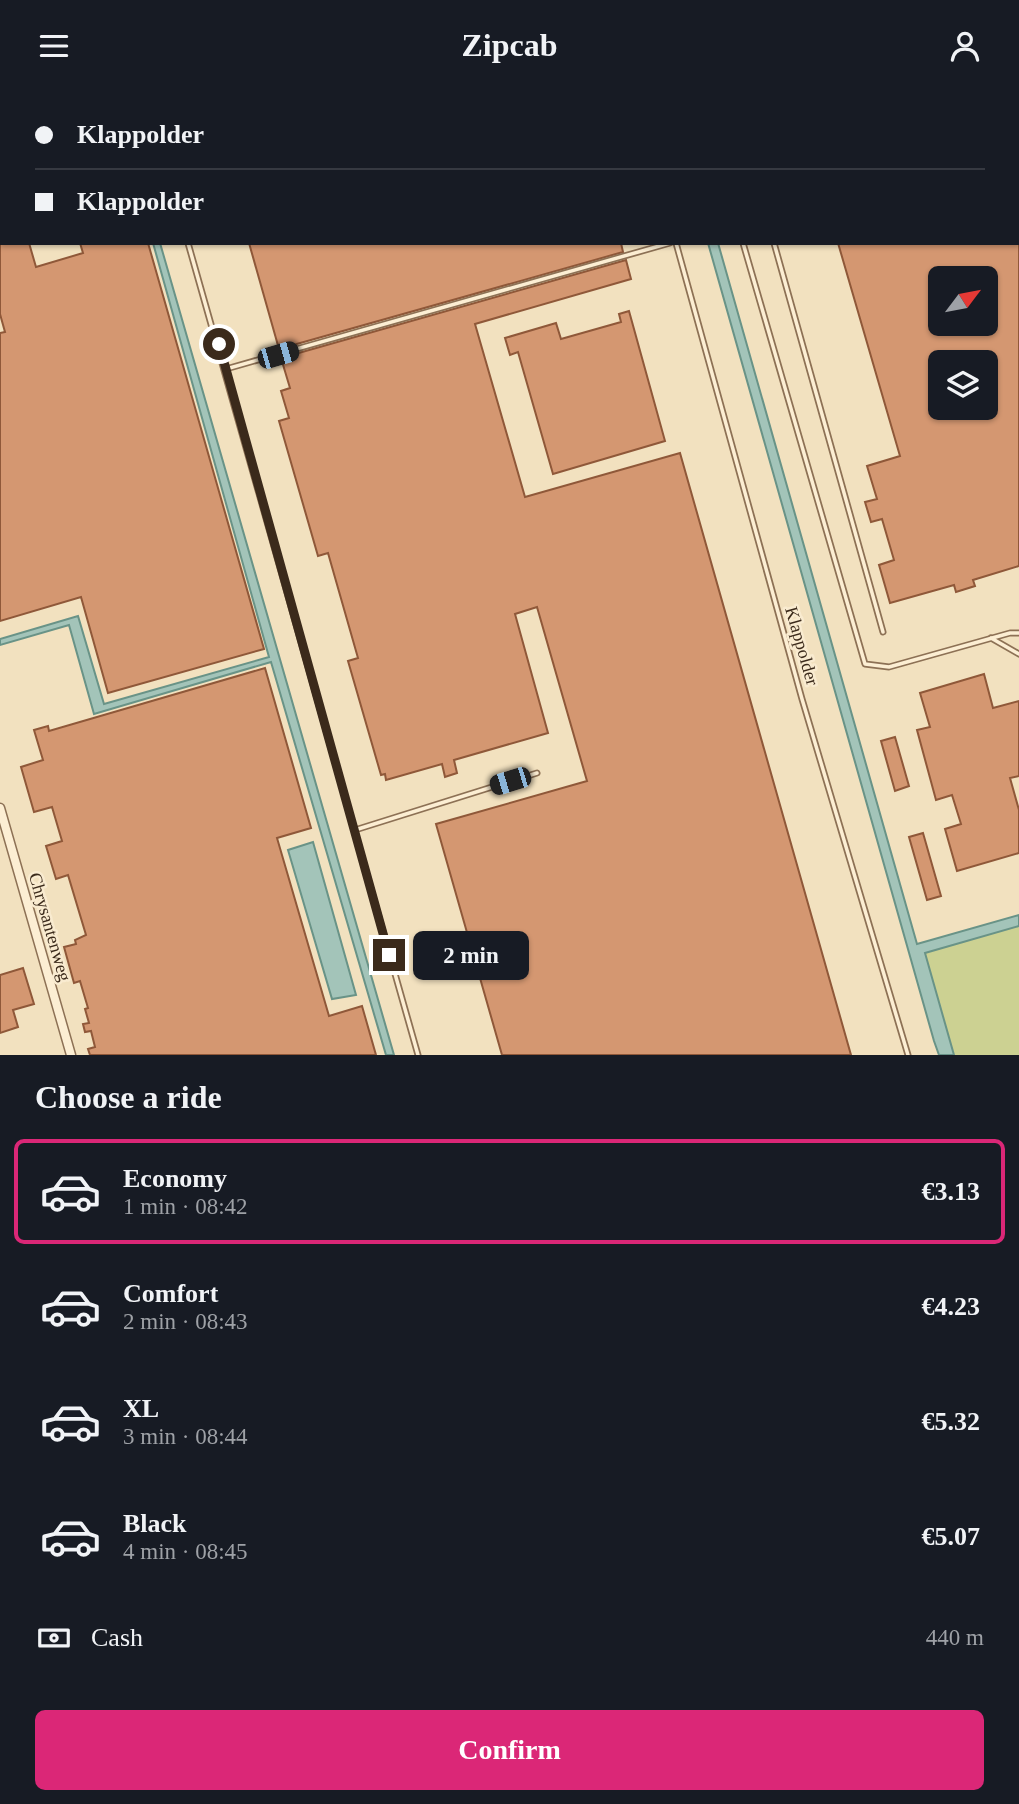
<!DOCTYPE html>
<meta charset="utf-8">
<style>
body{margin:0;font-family:Georgia,serif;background:#242831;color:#f1f3f6;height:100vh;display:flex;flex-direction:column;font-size:26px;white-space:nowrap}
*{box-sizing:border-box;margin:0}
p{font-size:23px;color:#9ea1a6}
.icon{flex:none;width:38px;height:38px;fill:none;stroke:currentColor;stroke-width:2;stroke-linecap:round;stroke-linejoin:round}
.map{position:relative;height:964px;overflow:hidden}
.panel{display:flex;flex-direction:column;background:#171b24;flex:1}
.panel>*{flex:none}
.guide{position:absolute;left:0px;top:0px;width:1020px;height:154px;box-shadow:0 2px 5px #0004;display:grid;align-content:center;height:154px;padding:0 35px;background:#171b24}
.needle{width:46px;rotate:58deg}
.buttons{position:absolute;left:928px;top:175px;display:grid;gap:14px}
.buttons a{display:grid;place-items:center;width:70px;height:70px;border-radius:10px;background:#171b24;box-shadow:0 2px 5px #0004;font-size:35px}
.end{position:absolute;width:32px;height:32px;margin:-16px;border:9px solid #3b2a1b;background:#fff;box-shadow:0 0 0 4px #fff}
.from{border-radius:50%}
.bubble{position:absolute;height:49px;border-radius:10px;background:#171b24;box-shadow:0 2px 5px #0004;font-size:23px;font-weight:700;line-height:49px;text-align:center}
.car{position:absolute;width:21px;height:42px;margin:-21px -10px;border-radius:9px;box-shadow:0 0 5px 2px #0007;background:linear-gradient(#222 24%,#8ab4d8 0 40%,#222 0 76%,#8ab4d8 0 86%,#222 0)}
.guide b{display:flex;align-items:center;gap:24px;height:66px;font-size:26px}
.guide b+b{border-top:2px solid #363941}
.guide i{width:18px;height:18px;background:#f1f3f6}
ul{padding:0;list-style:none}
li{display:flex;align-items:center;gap:21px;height:105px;margin:0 14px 10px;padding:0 21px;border:4px solid transparent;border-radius:10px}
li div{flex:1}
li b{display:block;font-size:26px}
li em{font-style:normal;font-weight:700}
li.selected{border-color:#db2777}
li>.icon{width:63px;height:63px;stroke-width:1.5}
h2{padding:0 35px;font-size:32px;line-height:84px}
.pay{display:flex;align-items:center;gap:18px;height:77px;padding:0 35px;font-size:26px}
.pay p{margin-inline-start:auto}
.cta{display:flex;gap:14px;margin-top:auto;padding:14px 35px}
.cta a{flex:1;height:80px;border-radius:10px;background:#db2777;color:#fff;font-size:28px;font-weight:700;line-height:80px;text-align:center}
header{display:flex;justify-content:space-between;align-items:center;height:91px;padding:0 35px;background:#171b24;font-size:32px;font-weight:700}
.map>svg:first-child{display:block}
.green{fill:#ccd192}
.water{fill:#a3c4b9;stroke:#699387;stroke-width:2}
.building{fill:#d49771;stroke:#8f5839;stroke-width:2;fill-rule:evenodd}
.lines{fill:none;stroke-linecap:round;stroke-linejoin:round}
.service-casing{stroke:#8d7155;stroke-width:7}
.minor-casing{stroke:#8d7155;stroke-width:11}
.service{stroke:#fceed3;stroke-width:3.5}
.minor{stroke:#fceed3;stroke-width:8}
.route{stroke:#3b2a1b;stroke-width:9}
.labels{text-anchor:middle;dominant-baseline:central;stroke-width:5;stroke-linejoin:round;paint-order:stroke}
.street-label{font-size:18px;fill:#3b2a1b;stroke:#f9ebd0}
</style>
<header><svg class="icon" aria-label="menu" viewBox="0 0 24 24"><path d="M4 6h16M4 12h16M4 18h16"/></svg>Zipcab<svg class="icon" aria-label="person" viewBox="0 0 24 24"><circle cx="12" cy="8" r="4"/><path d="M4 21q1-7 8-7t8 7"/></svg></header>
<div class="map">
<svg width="1019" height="964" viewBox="0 0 1019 964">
<rect width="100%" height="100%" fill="#f2e1bf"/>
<polygon class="green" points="1019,835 1019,964 954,964 925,862"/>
<g class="water">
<polygon points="153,152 160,152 394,964 386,964 271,571 94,623 69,534 0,554 0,548 78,525 104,613 269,566"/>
<polygon points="708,152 718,152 917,853 1019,824 1019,835 925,862 954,964 939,964 934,950"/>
<polygon points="313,751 356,904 332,908 288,759"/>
</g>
<g class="building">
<polygon points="0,152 29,152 36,176 83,162 80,152 148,152 264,558 108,602 81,506 0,530 0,242 5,241 0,223"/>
<polygon points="249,152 621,152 623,161 279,258"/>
<path d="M 838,152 L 1019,152 L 1019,475 L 973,489 L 975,495 L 956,501 L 954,494 L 890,512 L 879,474 L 894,469 L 882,428 L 871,431 L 865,411 L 877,408 L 867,375 L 900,365 ZM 940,187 L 985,187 L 985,233 L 940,233 ZM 940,271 L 985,271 L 985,317 L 940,317 Z"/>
<polygon points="626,169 631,188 475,233 525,406 680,362 851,964 502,964 436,733 587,690 537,516 515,523 548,642 454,669 457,682 445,686 442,673 386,689 385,683 381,684 348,570 358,567 328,462 318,465 279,330 289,327 281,300 290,297 281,267"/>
<polygon points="629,220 665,350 553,383 518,261 510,264 505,247 556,232 561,248 621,231 619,223"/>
<polygon points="265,577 311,737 277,747 329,925 362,915 376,964 90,964 88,958 95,956 91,940 85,941 83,933 89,932 85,918 88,917 80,890 74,892 64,856 76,853 75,849 86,844 68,784 56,788 46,755 62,750 52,716 34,721 21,676 43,669 34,639 48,635 49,640"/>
<polygon points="984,583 993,617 1019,610 1019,685 1010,687 1019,719 1019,762 957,780 945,738 961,733 952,704 936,709 917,639 930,636 920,602"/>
<polygon points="895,646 909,695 895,700 881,650"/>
<polygon points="923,742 941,805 927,809 909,746"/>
<polygon points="23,877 34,913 13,919 18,936 0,942 0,884"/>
</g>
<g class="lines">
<defs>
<g id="service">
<polyline points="621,0 622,2"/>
<polyline points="700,0 700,2"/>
<polyline points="731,0 731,2"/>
<polyline points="145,2 145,0"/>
<polyline points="162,2 163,0"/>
<polyline points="188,152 418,964"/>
<polyline points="676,152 802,608 908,964"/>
<polyline points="743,152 865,573 889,576 1010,542 1019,542"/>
<polyline points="774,152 883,541"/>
<polyline points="226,278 670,152"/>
<polyline points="991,547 1019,563"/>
<polyline points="355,739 537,682"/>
</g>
<g id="minor">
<polyline points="126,0 126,2"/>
<polyline points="0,97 2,97"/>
<polyline points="0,717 71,964"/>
</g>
</defs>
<use href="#service" class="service-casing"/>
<use href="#minor" class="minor-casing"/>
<use href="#service" class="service"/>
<use href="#minor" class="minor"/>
</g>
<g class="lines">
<polyline class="route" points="219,253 389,864"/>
</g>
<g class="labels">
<g class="street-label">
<text transform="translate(802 555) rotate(74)">Klappolder</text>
<text transform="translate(50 836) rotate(74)">Chrysantenweg</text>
</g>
</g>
</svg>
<div class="buttons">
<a><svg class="needle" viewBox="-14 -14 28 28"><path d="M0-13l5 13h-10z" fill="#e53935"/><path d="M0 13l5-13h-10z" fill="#9ea1a6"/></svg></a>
<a><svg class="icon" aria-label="layers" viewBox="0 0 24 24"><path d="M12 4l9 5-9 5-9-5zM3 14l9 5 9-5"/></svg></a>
</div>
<i class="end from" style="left:219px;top:253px"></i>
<i class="end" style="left:389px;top:864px"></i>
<div class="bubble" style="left:413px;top:840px;width:116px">2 min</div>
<i class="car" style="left:278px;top:264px;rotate:74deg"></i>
<i class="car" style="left:510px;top:690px;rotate:253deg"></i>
<div class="guide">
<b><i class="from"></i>Klappolder</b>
<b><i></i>Klappolder</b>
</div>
</div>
<section class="panel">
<h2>Choose a ride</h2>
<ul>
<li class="selected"><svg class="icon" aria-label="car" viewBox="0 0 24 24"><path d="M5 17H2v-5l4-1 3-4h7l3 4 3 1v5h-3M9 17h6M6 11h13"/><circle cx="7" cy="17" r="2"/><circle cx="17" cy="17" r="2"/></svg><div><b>Economy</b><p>1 min · 08:42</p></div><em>€3.13</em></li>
<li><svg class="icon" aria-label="car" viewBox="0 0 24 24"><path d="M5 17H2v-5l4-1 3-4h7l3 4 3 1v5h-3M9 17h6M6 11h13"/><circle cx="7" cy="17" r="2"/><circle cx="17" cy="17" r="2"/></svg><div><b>Comfort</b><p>2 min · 08:43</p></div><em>€4.23</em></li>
<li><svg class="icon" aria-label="car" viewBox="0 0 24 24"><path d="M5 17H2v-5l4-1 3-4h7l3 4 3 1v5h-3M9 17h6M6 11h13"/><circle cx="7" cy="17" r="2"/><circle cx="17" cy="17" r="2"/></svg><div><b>XL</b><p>3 min · 08:44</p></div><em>€5.32</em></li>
<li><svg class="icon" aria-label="car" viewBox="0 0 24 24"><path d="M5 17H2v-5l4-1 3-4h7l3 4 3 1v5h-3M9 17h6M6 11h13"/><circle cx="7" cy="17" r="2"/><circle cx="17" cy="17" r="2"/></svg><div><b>Black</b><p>4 min · 08:45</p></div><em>€5.07</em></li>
</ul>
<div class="pay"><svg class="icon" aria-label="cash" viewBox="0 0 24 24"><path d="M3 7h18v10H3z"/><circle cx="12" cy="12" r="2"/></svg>Cash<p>440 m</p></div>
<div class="cta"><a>Confirm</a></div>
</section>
